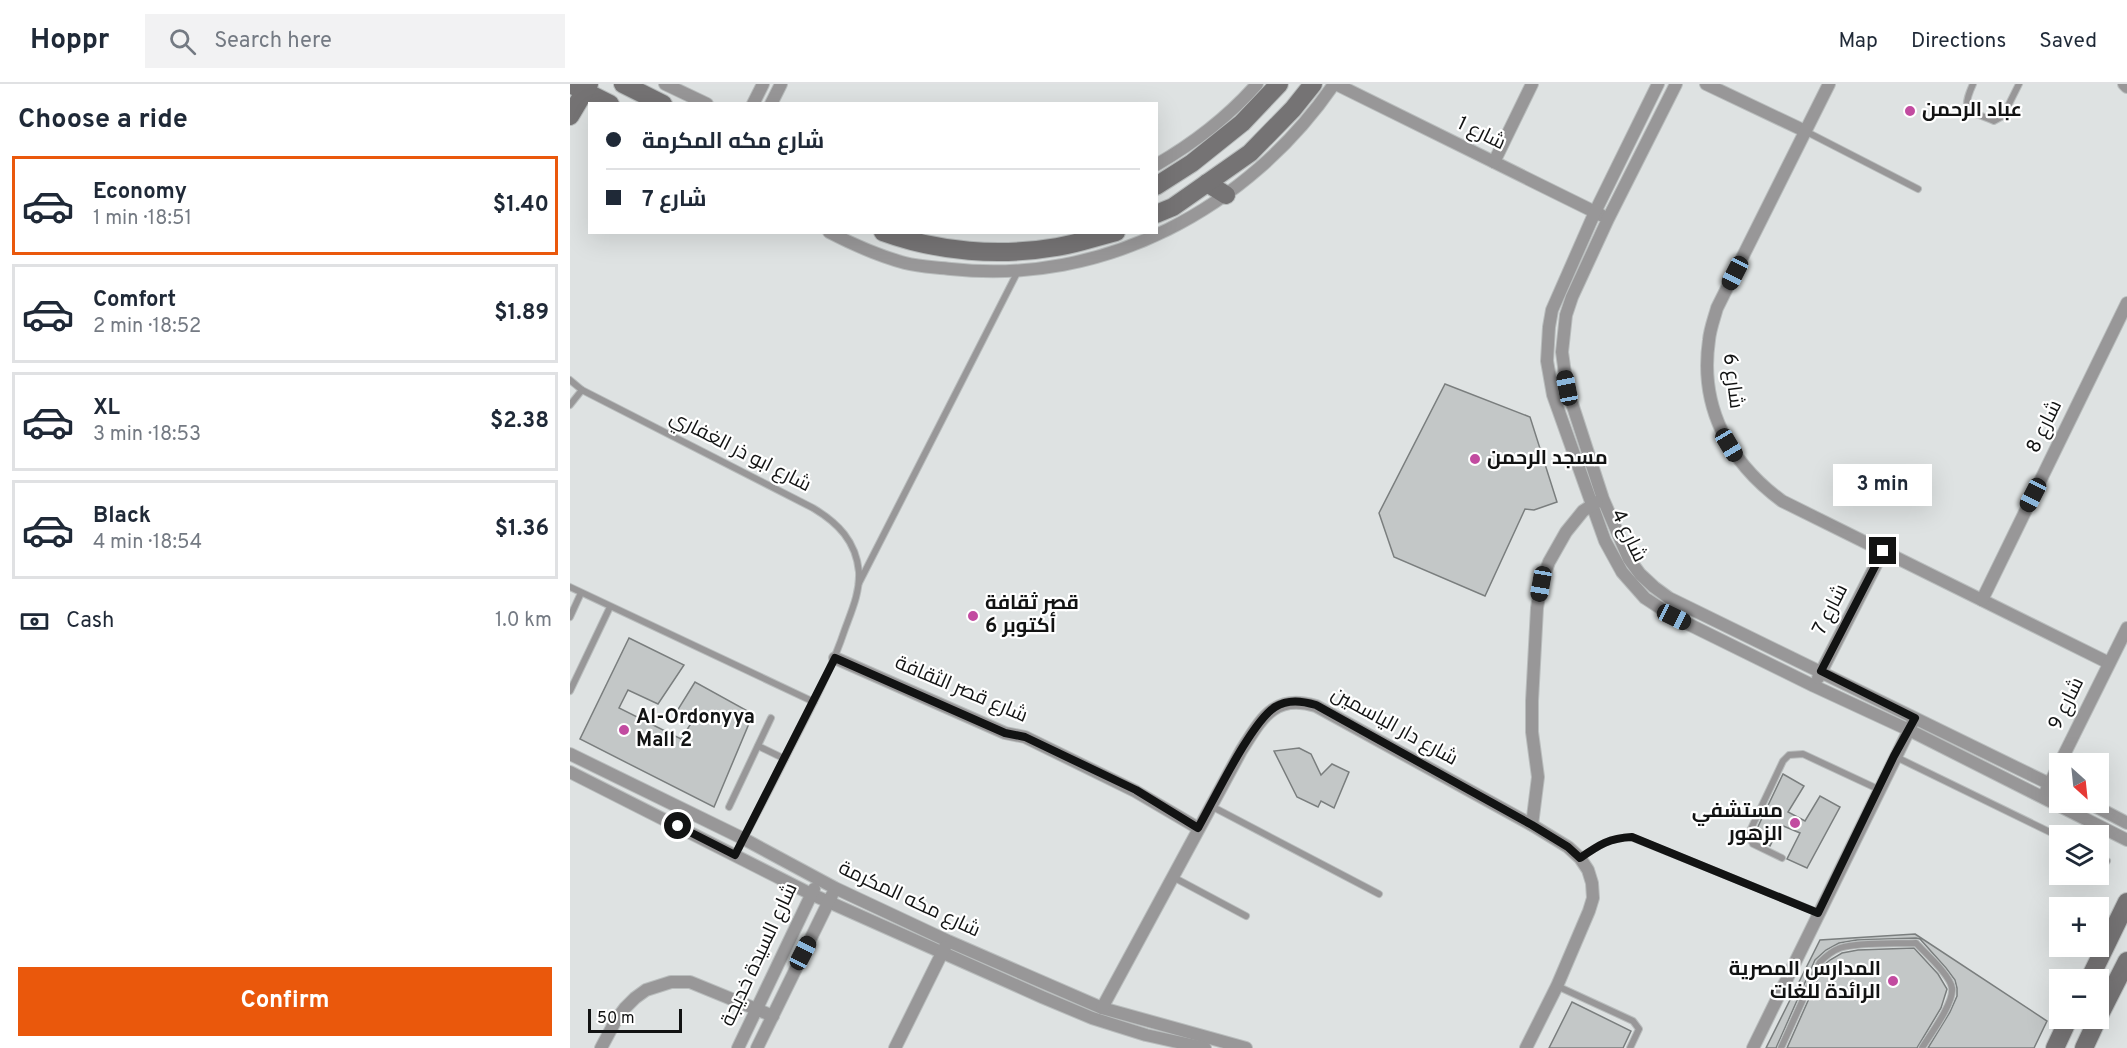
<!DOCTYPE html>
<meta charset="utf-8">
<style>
body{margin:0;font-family:Overpass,Cairo,sans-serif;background:#f2f2f3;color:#1f2937;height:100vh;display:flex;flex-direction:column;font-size:22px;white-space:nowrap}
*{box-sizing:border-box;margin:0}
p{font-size:20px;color:#747a83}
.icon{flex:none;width:33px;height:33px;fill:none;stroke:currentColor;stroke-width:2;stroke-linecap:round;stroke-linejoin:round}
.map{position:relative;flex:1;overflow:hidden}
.details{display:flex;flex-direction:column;background:#fff;width:570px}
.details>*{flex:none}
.hud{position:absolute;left:18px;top:18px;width:570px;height:132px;border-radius:0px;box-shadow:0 6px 24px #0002;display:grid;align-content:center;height:132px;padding:0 18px;background:#fff}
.needle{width:39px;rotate:153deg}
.fabs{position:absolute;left:1479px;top:669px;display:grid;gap:12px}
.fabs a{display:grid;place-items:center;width:60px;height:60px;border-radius:0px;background:#fff;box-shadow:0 6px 24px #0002;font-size:30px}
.scale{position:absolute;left:18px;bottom:15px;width:94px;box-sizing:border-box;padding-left:6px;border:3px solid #121313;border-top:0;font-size:16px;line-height:21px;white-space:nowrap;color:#121313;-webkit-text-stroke:4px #fff;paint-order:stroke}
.end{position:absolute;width:27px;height:27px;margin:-14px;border:8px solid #121313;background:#fff;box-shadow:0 0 0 3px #fff}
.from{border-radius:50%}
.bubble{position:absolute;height:42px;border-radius:0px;background:#fff;box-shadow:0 6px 24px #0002;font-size:20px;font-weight:700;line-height:42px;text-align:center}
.car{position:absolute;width:18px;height:36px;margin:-18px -9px;border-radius:8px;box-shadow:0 0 4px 2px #0007;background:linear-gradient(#222 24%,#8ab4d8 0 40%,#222 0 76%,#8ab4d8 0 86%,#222 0)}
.hud b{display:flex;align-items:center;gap:21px;height:57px;font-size:22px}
.hud b+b{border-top:2px solid #e0e1e3}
.hud i{width:15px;height:15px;background:#1f2937}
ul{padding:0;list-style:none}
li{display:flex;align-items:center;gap:18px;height:99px;margin:0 12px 9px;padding:0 6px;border:3px solid #e0e1e3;border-radius:0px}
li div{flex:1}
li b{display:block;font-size:22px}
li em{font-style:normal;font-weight:700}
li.on{border-color:#ea580c}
li>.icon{width:54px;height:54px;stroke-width:1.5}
h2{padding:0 18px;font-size:27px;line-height:72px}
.pay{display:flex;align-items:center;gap:15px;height:66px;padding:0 18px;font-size:22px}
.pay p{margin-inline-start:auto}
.cta{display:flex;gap:12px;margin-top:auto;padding:12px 18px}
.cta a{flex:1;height:69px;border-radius:0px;background:#ea580c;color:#fff;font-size:24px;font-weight:700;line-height:69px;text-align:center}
header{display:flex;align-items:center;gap:36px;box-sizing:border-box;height:84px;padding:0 30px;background:#fff;border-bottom:2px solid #e0e1e3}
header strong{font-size:28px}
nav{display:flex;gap:33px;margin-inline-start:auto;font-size:21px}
.search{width:420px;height:54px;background:#f2f2f3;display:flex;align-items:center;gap:15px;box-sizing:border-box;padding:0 21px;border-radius:0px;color:#747a83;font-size:22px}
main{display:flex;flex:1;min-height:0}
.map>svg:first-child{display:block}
.building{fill:#c3c7c7;stroke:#7a7e7e;stroke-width:1.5}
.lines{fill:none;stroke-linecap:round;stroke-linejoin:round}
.lane-casing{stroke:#b9bdbd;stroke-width:8}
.street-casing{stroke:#b9bdbd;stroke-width:14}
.secondary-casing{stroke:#b9bdbd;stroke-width:20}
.lane{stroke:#989798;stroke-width:6}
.street{stroke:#989798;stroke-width:12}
.secondary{stroke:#757374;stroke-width:18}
.route{stroke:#121313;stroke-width:8}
.poi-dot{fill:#c24ba0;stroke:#fff;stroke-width:2}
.labels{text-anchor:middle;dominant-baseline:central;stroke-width:4.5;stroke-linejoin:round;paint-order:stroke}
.poi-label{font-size:20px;font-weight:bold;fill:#121313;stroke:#fff;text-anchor:start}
.street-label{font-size:20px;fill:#121313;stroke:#fff}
</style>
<header>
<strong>Hoppr</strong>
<div class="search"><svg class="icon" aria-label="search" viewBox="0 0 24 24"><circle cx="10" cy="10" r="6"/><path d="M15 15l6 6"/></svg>Search here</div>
<nav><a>Map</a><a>Directions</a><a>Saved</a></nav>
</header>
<main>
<section class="details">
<h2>Choose a ride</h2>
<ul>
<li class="on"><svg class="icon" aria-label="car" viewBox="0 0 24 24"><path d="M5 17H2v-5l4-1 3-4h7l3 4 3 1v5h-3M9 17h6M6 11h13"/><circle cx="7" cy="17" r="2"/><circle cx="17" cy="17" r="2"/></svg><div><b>Economy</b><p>1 min · 18:51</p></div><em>$1.40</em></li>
<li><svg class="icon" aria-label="car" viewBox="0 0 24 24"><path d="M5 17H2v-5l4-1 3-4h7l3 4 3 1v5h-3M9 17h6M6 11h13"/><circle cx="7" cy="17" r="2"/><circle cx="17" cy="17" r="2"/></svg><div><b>Comfort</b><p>2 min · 18:52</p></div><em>$1.89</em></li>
<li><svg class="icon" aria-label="car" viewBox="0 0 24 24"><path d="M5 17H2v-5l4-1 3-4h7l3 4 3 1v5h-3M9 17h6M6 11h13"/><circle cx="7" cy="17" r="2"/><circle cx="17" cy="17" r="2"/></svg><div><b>XL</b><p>3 min · 18:53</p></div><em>$2.38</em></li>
<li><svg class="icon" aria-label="car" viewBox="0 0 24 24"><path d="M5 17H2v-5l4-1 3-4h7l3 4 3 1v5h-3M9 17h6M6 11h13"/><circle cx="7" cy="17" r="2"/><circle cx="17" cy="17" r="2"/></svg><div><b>Black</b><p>4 min · 18:54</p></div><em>$1.36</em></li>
</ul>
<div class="pay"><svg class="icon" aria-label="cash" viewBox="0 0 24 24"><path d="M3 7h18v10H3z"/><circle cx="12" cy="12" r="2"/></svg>Cash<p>1.0 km</p></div>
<div class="cta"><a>Confirm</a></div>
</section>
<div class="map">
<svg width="1557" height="964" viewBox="0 0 1557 964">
<rect width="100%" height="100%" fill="#dee2e2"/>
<g class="building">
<polygon points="875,300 960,333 987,418 964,426 955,425 915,512 824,473 809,429"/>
<polygon points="59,554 114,581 88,620 58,606 49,624 111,655 122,638 107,627 125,598 183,630 144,723 10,655"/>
<polygon points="729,664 741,670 751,691 762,680 779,688 764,724 751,717 748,723 727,713 704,667"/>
<polygon points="1213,690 1234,702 1218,728 1235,737 1250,712 1270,723 1237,784 1217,775 1230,749 1211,741 1200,762 1184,751"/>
<polygon points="1345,850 1477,937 1464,964 1358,964 1380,928 1387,912 1387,904 1385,896 1376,884 1350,855 1346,854 1287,856 1269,859 1256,866 1245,876 1206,964 1196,964 1250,856"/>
<polygon points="1344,864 1368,890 1377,905 1371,924 1347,964 1217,964 1254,881 1260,876 1272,869 1288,866"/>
<polygon points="1002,918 1061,947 1053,964 979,964"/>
</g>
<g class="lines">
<defs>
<g id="lane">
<path d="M 1403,0 C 1390,29 1398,26 1424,37 L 1433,32 L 1449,0"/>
<polyline points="1235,47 1348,105"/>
<path d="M 0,296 L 12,306 L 243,424 C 268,439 286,457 289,488 C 290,508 282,526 275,545 C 261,587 240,626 220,665 C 202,701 184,736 165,771"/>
<polyline points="0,321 12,306"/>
<polyline points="289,499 448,187"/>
<polyline points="0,503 244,618"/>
<polyline points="0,533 11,509"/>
<polyline points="0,607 40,523"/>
<polyline points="188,662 215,675"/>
<polyline points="1326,673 1490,753"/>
<polyline points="641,722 809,810"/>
<polyline points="159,723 201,634"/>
<polyline points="1528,772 1537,777"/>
<path d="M 1010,774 C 1029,761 1039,754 1061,753 L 1249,829"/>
<polyline points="1212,774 1183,760 1178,751 1213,677 1219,671 1233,670 1308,705"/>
<polyline points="603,793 676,832"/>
<polyline points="987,902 1063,937 1069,945 1060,964"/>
<path d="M 1211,964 L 1250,878 C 1256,872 1262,867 1270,864 C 1290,858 1325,860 1346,859 C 1356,870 1380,891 1382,904 C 1384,919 1360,951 1352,964"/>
</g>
<g id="street">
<polyline points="95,0 137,20"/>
<polyline points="766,0 1031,131"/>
<polyline points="1088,0 1025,128 982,226 979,243 977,277 983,311 1035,457 1052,488 1075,514 1104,533 1244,602 1339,646 1557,756"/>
<polyline points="1106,0 1038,135 1002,213 996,231 992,268 997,304 1033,415 1059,475 1070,490 1084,503 1099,514 1490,705"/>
<polyline points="1136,0 1235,47"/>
<path d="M 1259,0 L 1147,224 C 1144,235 1140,245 1139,256 C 1129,323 1159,378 1212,417 L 1539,579"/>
<polyline points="1554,0 1557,3"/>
<polyline points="183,20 193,0"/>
<polyline points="201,20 211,0"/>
<polyline points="924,78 962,0"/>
<path d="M 586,81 C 624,59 658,33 687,0"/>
<path d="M 259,148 C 284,161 309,172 335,179 C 350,183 366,183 381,185 C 533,202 678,125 764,0"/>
<polyline points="1412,516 1557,219"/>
<polyline points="265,574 435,649 455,653 565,707 628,744"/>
<polyline points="1248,594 1313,467"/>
<polyline points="0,670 174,755 265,804 378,857 532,924 676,964"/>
<polyline points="0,688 241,810 472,913 522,934 576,951 635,964"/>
<polyline points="1476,707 1557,544"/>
<polyline points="1517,718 1557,739"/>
<polyline points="962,741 968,693 962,648 962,617 967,524 971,500 979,478 996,448 1013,427 1027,418"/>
<path d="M 532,924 L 671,667 C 691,636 703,609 746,622 L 962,741 L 998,763 L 1010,774 L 1018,786 L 1022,799 L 1023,814 L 1019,827 L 987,902 L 956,964"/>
<polyline points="31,964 46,936 55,924 65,914 76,906 101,898 120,898 203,932"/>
<polyline points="168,964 244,805"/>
<polyline points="187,964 262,811"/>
<polyline points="325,964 375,863"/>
<polyline points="1183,964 1342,640"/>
</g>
<g id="secondary">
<polyline points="0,0 40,20"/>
<polyline points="53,0 93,20"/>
<polyline points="0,32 19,0"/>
<polyline points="637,99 656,111"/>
<polyline points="586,102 622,79 672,39 709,0"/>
<polyline points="586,130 603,123 680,69 723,25 743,0"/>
<path d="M 313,148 C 368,168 429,173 487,163 C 507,160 526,153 546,148"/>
<polyline points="1519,896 1557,818"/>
<polyline points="1528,934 1557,877"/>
<polyline points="1485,964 1499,934"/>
<polyline points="1514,964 1528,934"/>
</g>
</defs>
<use href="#lane" class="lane-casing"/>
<use href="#street" class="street-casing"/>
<use href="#secondary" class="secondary-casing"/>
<use href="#lane" class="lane"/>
<use href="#street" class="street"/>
<use href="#secondary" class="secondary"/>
</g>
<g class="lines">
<path class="route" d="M 108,742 L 165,771 L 265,574 L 435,649 L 455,653 L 566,706 L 628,744 C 644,716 681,638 705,623 C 718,615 732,617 746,621 L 962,741 L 998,763 L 1010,774 C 1029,761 1039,754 1062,753 L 1248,829 L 1324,672 L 1345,634 L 1251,587 L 1313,467"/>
</g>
<g class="poi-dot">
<circle cx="1340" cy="27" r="6"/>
<circle cx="905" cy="375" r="6"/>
<circle cx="403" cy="532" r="6"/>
<circle cx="54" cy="646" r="6"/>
<circle cx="1225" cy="739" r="6"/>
<circle cx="1323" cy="897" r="6"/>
</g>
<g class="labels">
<g class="poi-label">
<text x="1352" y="27">عباد الرحمن</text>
<text x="917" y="375">مسجد الرحمن</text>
<text x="415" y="520">قصر ثقافة<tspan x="415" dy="23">6 أكتوبر</tspan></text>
<text x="66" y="634">Al-Ordonyya<tspan x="66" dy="23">Mall 2</tspan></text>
<text x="1213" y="728" text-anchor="end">مستشفي<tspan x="1213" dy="23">الزهور</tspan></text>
<text x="1311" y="886" text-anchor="end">المدارس المصرية<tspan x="1311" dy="23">الرائدة للغات</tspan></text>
</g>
<g class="street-label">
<text transform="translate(911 50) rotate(26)">شارع 1</text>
<text transform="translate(1162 297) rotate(83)">شارع 6</text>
<text transform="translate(1475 343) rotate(-64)">شارع 8</text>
<text transform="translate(170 368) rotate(27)">شارع ابو ذر الغفاري</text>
<text transform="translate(1058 452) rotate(64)">شارع 4</text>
<text transform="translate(1261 526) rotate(-63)">شارع 7</text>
<text transform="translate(391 606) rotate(23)">شارع قصر الثقافة</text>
<text transform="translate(1497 620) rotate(-64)">شارع 9</text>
<text transform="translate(824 643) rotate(29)">شارع دار الياسمين</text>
<text transform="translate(339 816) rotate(25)">شارع مكه المكرمة</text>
<text transform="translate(190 871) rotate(-65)">شارع السيدة خديجة</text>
</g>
</g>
</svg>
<div class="fabs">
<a><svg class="needle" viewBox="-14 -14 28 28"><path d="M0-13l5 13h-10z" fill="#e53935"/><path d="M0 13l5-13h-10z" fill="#747a83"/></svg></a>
<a><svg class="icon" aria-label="layers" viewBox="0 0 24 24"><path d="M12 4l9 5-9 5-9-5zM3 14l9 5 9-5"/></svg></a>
<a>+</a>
<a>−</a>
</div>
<div class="scale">50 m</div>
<i class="end from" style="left:108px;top:742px"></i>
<i class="end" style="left:1313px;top:467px"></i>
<div class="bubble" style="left:1263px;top:380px;width:99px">3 min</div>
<i class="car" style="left:1165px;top:189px;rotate:207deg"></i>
<i class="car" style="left:997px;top:304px;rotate:349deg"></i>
<i class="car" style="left:1159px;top:361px;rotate:149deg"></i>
<i class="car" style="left:1463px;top:411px;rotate:207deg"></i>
<i class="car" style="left:971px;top:500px;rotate:190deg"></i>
<i class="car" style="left:1104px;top:533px;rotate:116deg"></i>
<i class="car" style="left:233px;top:869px;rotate:27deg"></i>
<div class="hud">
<b><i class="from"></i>شارع مكه المكرمة</b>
<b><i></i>شارع 7</b>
</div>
</div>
</main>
